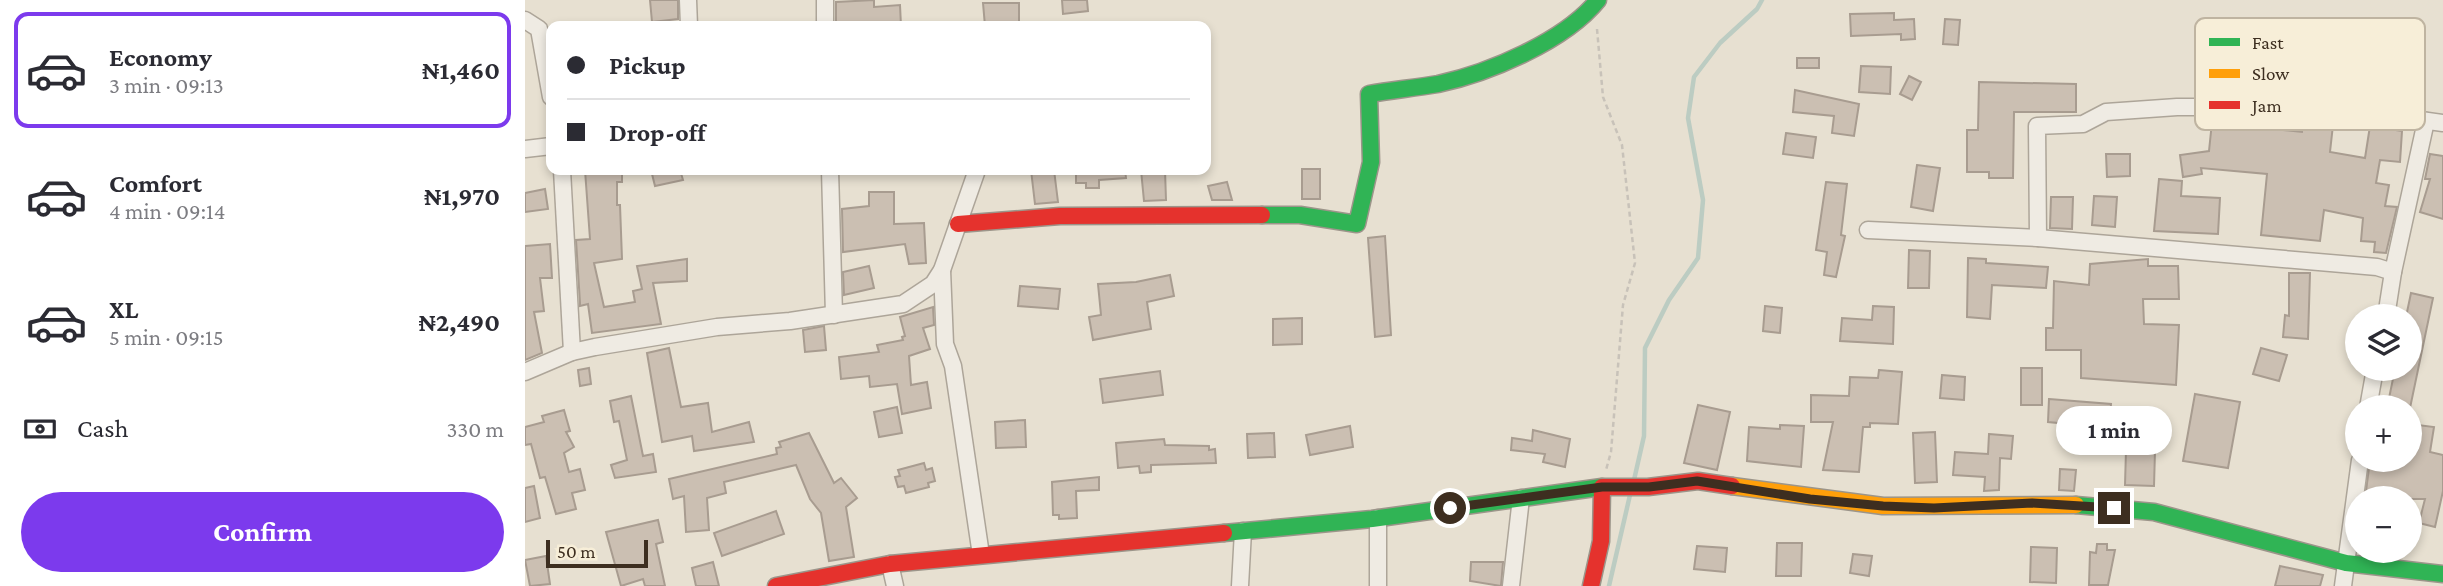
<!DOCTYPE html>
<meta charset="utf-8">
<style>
body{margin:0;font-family:"Crimson Pro",serif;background:#f7f7f7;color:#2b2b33;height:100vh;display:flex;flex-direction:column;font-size:26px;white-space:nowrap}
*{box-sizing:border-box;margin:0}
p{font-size:23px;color:#7c7c81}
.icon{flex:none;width:38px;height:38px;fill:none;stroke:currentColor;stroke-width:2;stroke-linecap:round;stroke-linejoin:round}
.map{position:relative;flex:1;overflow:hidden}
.drawer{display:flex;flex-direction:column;background:#fff;width:525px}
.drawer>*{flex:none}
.top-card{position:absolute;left:21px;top:21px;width:665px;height:154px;border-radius:14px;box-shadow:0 4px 10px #0003;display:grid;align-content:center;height:154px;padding:0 21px;background:#fff}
.buttons{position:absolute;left:1820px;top:304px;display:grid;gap:14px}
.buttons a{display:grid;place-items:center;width:77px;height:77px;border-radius:50%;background:#fff;box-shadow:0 4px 10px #0003;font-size:35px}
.scale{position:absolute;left:21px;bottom:18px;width:102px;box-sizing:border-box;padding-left:7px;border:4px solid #3d2e20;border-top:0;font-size:19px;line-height:24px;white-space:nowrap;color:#3d2e20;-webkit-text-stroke:5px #f7eed8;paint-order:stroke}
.end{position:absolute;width:32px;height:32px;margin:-16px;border:9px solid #3d2e20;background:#fff;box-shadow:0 0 0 4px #fff}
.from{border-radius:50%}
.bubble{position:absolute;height:49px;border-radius:24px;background:#fff;box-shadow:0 4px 10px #0003;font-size:23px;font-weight:700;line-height:49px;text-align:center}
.top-card b{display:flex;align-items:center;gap:24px;height:66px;font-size:26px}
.top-card b+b{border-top:2px solid #e1e1e2}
.top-card i{width:18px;height:18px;background:#2b2b33}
ul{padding:12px 0 0;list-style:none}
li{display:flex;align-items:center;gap:21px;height:116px;margin:0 14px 10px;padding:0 7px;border:4px solid transparent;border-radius:14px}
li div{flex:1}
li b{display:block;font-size:26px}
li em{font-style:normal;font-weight:700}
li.on{border-color:#7c3aed}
li>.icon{width:63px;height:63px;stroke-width:1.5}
.pay{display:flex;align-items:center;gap:18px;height:77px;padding:0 21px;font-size:26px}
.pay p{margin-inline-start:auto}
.primary-button{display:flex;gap:14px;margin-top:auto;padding:14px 21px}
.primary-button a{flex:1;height:80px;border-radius:42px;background:#7c3aed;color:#fff;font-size:28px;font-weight:700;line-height:80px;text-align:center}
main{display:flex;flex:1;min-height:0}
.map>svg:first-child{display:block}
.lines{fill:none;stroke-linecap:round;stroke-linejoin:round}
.stream{stroke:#bcccc2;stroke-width:4.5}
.building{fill:#cbbfb2;stroke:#a89c90;stroke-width:2}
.street-casing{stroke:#ada599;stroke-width:19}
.fast-casing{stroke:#9c958a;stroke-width:19}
.slow-casing{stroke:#9c958a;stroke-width:19}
.jam-casing{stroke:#9c958a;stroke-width:19}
.path{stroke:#c8c2b9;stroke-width:2.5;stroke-dasharray:5 3.5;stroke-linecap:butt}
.street{stroke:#efebe3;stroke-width:16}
.fast{stroke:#30b455;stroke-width:16}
.slow{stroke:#ff9f0a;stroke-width:16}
.jam{stroke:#e5322d;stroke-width:16}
.route{stroke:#3d2e20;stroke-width:9}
.key{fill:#f7eed8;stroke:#bfb4a1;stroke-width:2}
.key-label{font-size:19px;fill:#3d2e20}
</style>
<main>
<section class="drawer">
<ul>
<li class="on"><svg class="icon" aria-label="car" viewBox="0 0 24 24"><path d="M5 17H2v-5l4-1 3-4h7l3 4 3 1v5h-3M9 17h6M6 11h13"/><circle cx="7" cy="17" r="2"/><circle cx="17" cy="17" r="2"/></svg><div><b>Economy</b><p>3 min · 09:13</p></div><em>₦1,460</em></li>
<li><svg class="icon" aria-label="car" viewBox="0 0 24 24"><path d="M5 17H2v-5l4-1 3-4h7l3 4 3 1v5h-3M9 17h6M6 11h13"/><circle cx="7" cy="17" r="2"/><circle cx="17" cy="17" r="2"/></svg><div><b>Comfort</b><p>4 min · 09:14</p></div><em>₦1,970</em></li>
<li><svg class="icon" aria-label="car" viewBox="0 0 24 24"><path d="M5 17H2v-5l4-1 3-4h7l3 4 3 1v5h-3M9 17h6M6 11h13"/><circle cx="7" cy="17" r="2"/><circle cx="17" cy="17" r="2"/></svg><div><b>XL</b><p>5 min · 09:15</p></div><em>₦2,490</em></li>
</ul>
<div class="pay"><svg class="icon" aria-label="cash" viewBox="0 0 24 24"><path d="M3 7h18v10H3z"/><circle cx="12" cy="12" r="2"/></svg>Cash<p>330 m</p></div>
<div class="primary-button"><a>Confirm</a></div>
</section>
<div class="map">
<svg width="1918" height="586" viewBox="0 0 1918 586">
<rect width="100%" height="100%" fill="#e7e0d1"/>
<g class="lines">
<g class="stream">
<polyline points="1109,480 1119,436 1120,348 1144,300 1173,258 1178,200 1163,118 1169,77 1195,43 1232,9 1237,0"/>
<polyline points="1084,586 1105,495"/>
</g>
</g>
<g class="building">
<polygon points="125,0 153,0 153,19 127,22"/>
<polygon points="349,0 349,7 375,5 376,26 357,26 357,23 311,25 311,2"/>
<polygon points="537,0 562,0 563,11 538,14"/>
<polygon points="458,3 494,3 494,26 460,26"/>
<polygon points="1369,13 1369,20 1389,19 1390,39 1376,40 1376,34 1326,36 1325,14"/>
<polygon points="1420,19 1435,20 1433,45 1418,44"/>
<rect x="1272" y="58" width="22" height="10"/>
<polygon points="1336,66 1366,67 1365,94 1334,92"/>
<polygon points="1384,76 1396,82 1387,100 1375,94"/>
<polygon points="1454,82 1551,84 1551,112 1489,112 1488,178 1464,178 1464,172 1442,172 1442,130 1453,130"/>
<polygon points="1270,90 1334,104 1329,136 1307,133 1309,116 1268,112"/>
<polygon points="1714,119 1730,121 1729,127 1777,132 1778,122 1808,125 1805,152 1840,158 1845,126 1877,131 1875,162 1855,160 1851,183 1864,185 1860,206 1872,207 1861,253 1849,252 1850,242 1836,241 1838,218 1799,210 1795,241 1736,235 1742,174 1676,168 1677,174 1658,177 1655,155 1684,151 1687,122 1714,124"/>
<polygon points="1261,133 1291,137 1288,158 1258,154"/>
<polygon points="1581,154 1605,154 1605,176 1582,177"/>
<polygon points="1905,154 1918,156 1918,219 1895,212 1905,179 1900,179"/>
<polygon points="1392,165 1415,168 1408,211 1386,207"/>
<rect x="777" y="169" width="18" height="30"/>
<polygon points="60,170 97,170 97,182 92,182 92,205 95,205 97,259 69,263 79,307 110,302 108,291 117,289 112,266 162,259 162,281 128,283 136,324 67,333 63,304 55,306 55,303 51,240 65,239"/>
<polygon points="126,170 155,170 158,180 130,186"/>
<polygon points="506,170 529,170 533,202 510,204"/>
<polygon points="551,170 600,170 601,178 574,180 574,188 561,188 561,183 551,183"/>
<polygon points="616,170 640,170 641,200 619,201"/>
<polygon points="1634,179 1657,181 1656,196 1695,198 1693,234 1629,231"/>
<polygon points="702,182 707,200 687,200 683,186"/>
<polygon points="1301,182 1322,184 1316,235 1320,236 1311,277 1299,275 1302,252 1291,250"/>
<polygon points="20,189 23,209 0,212 0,193"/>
<polygon points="344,192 369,192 369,224 399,223 401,263 384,264 380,244 318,252 317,209 344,206"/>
<polygon points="1569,196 1592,197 1590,227 1567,225"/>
<polygon points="1526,197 1548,197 1547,229 1525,228"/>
<polygon points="860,236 866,335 850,337 843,238"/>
<polygon points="25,244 27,278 15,278 19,311 9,312 17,353 0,360 0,246"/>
<polygon points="1384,250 1405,251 1404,288 1383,288"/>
<polygon points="1443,258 1461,259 1461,263 1523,267 1521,288 1467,285 1465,319 1442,317"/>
<polygon points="1623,259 1623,266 1653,266 1654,299 1618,299 1619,324 1654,325 1651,385 1556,378 1556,350 1521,350 1521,328 1528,328 1529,281 1564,285 1565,264"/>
<polygon points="344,266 349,288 319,295 318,272"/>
<polygon points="1764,273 1785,273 1783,339 1758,337 1760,315 1764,316"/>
<polygon points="645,275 649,296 622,302 626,329 568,340 564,317 576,315 573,284 611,282"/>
<polygon points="495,286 535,289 533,309 493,306"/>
<polygon points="1886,293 1908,298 1885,408 1862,408 1870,369 1885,369 1885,317 1881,317"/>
<polygon points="1240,306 1257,308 1255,333 1238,331"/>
<polygon points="1348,306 1369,307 1368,344 1315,341 1317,318 1347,320"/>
<polygon points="408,307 409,325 398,328 405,349 384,356 386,385 402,382 406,408 377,414 372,384 345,387 344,376 316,379 314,357 354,352 352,345 378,340 377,337 380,336 375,317"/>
<polygon points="777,318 777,344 748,345 748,319"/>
<polygon points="299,326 301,350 280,352 278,330"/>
<polygon points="144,348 156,407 183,403 187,432 224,422 229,442 169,451 167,436 137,442 122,353"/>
<polygon points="1736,348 1762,355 1754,381 1728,374"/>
<polygon points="64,368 66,384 55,386 53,370"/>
<rect x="1496" y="368" width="21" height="37"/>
<polygon points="1354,370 1377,372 1373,424 1345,423 1345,427 1338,427 1334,472 1298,470 1308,422 1286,422 1286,395 1324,396 1325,377 1353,378"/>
<polygon points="635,371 638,395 578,403 575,379"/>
<polygon points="1417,375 1440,377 1439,400 1415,398"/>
<polygon points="1670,394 1715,402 1703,468 1658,461"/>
<polygon points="106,396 118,456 128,454 131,472 90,478 86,465 102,460 94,421 89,422 85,401"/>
<polygon points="1524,399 1586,404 1584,431 1592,431 1592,453 1565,453 1565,426 1523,422"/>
<polygon points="1173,405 1205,412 1192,470 1159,463"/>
<polygon points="372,407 377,433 354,437 349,412"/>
<polygon points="39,410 45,431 41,432 49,447 39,453 44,472 55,469 60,490 47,493 51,509 31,514 20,477 15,478 6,444 0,445 0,427 19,422 17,416"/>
<polygon points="500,420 501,447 471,448 470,422"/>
<polygon points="1885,424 1909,427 1905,452 1918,455 1918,491 1910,527 1894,523 1900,499 1840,499 1845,460 1885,460"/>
<polygon points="1255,425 1279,426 1276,467 1222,461 1224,427 1255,429"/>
<polygon points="825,426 828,447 785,455 781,435"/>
<polygon points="1008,430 1045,439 1040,467 1018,462 1020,454 986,450 987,438 1007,441"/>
<polygon points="1410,432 1412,482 1390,483 1388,433"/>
<polygon points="284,433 309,483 316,478 332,498 321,507 329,557 304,561 296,513 285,499 271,465 199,482 201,493 182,498 184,530 161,532 159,496 148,499 144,479 252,454 251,448 256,447 254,442"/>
<polygon points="749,433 750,457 723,458 722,434"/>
<polygon points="1464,434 1488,436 1486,459 1475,458 1474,490 1459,491 1460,477 1428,475 1430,452 1463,454"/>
<polygon points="639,439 640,445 684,446 684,450 690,449 691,463 626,465 626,472 615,473 614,466 593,468 591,443"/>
<polygon points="1601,450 1630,451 1629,486 1600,485"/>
<polygon points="399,463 401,470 407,468 410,481 403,483 404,487 381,493 379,486 373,487 370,477 375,476 373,470"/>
<polygon points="1535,469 1551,470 1549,491 1534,490"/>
<polygon points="574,477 574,490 551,491 552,518 534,519 534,515 528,515 527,482"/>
<polygon points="9,486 15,518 0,522 0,488"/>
<polygon points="251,511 259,534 197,556 189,533"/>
<polygon points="133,520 138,542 131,544 140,586 120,586 118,579 96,586 81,532"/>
<polygon points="1252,543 1277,543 1276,576 1251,576"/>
<polygon points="1572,544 1582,544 1582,550 1590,550 1583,585 1564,585 1565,552 1571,553"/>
<polygon points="1172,546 1202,548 1200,572 1169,569"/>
<polygon points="1506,547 1532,548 1531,583 1505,582"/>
<polygon points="1328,554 1347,556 1344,576 1325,573"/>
<polygon points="21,556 25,584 5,586 0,560"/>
<polygon points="188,562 194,586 171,586 167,568"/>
<polygon points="946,562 978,562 976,586 945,581"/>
<polygon points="1755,566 1798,575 1795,586 1750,586"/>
</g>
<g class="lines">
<defs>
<g id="street">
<polyline points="163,0 164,26"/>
<polyline points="300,0 300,26"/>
<polyline points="0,20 14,29 26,97"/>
<polyline points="0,149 26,146"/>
<polyline points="37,170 47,352"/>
<polyline points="305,170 309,315"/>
<polyline points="1343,230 1513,238 1852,267 1868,272 1861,317"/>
<polyline points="1513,238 1512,126 1558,124 1581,112 1652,107 1804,107 1918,123"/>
<polyline points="417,270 420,344 428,366 456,555"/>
<polyline points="1868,272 1901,121"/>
<polyline points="0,372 47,352 70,347 192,327 265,321 378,304 408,284 417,270 452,170"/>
<polyline points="1843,408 1850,369"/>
<polyline points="365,564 370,586"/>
<polyline points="715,586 718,531"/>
<polyline points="853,586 853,518"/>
<polyline points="986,586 996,498"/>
<polyline points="1818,586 1835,460"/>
</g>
<g id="fast">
<path d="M 737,215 L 775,215 L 832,224 L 846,162 L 844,94 C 867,90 890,88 913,84 C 964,73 1040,41 1073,0"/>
<polyline points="1551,505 1629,512 1821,563 1918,574"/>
<polyline points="699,533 847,519 1077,487"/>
</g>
<polyline id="slow" points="1207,486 1358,506 1551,505"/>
<g id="jam">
<polyline points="433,224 535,216 737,215"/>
<polyline points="251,586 365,564 699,533"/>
<polyline points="1066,586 1076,541 1077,487 1123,487 1173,481 1207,486"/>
</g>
</defs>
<use href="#street" class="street-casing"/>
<use href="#fast" class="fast-casing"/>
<use href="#slow" class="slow-casing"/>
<use href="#jam" class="jam-casing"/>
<polyline class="path" points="1072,29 1078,97 1097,145 1110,263 1098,305 1086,452 1081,470"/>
<use href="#street" class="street"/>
<use href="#fast" class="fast"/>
<use href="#slow" class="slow"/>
<use href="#jam" class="jam"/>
</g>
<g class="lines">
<polyline class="route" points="925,508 1077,487 1124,487 1172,481 1285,499 1358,506 1409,508 1507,503 1589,508"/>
</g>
<rect x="1670" y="18" width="230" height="112" rx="10" class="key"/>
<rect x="1684" y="38" width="31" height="8" fill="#30b455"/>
<rect x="1684" y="69" width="31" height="9" fill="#ff9f0a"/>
<rect x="1684" y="101" width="31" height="8" fill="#e5322d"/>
<g class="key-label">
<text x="1727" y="49">Fast</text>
<text x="1727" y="80">Slow</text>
<text x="1727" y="112">Jam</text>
</g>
</svg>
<div class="buttons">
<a><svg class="icon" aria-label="layers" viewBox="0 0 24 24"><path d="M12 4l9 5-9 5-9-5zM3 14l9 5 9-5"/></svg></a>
<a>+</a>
<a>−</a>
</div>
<div class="scale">50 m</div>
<i class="end from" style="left:925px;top:508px"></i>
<i class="end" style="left:1589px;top:508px"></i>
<div class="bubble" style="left:1531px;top:406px;width:116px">1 min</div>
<div class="top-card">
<b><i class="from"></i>Pickup</b>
<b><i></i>Drop-off</b>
</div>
</div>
</main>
